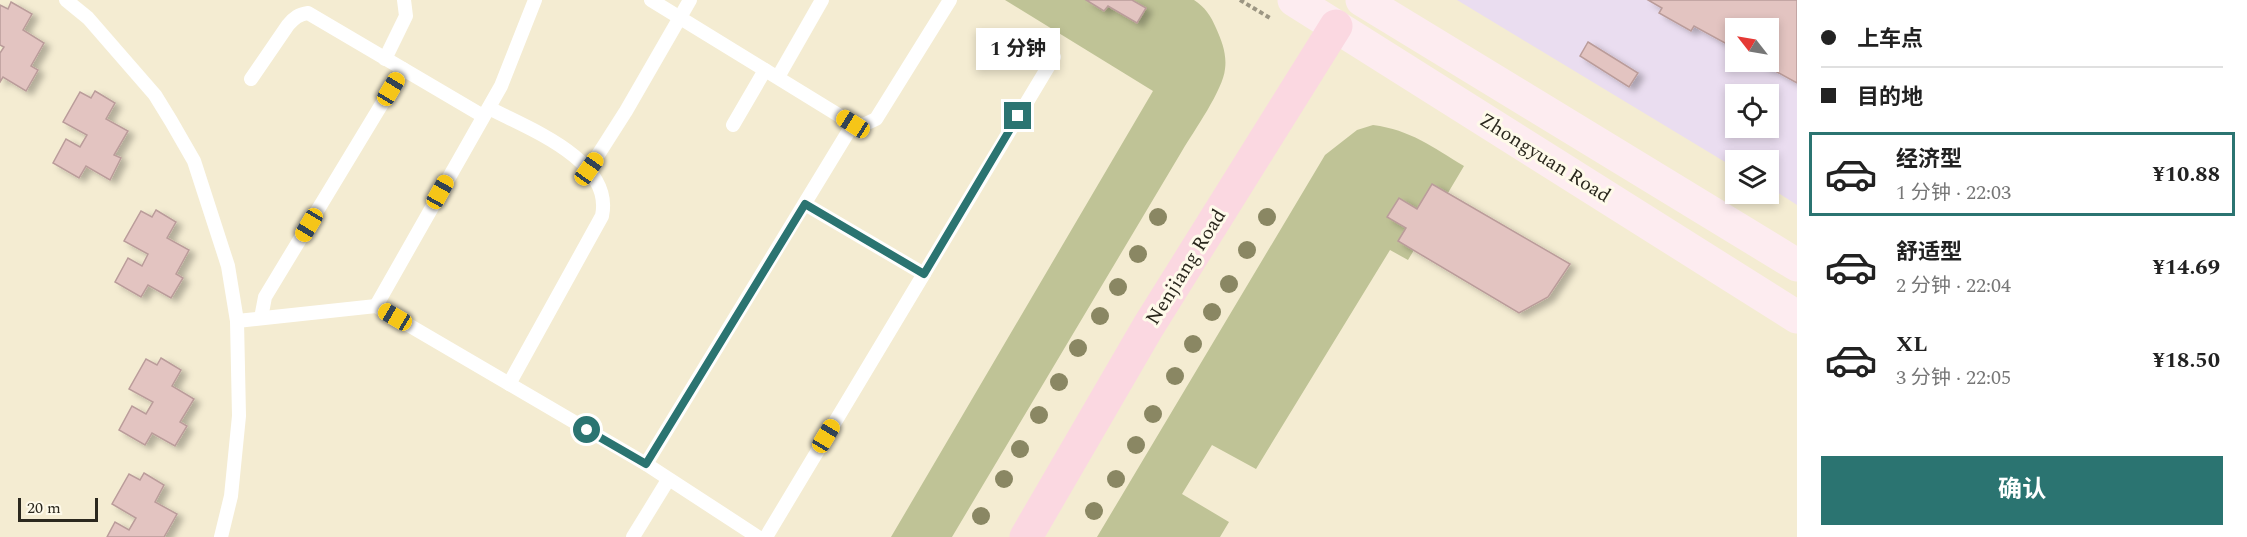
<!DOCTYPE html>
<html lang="zh">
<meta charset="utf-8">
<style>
body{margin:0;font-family:Spectral,"Noto Sans SC",serif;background:#f2f2f2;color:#222;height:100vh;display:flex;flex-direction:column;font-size:22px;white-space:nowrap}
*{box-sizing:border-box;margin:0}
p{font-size:20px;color:#767676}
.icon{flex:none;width:33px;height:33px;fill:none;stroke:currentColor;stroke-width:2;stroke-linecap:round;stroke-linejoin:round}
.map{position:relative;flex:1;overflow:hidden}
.details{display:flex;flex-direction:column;background:#fff;width:450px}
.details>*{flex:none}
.guide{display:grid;align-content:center;height:132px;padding:0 24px;background:#fff}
.needle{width:39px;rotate:301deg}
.fabs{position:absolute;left:1725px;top:18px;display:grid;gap:12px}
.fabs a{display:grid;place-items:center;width:54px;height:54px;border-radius:0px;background:#fff;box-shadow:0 3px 9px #0003;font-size:30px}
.scale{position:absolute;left:18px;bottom:15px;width:80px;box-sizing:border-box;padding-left:6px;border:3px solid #2b281e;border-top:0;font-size:16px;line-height:21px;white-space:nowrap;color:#2b281e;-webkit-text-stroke:4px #fefaea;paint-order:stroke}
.end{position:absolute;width:27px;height:27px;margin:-14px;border:8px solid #2b7471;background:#fff;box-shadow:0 0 0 3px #fff}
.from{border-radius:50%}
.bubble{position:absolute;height:42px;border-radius:0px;background:#fff;box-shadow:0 3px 9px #0003;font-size:20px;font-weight:700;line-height:42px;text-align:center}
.car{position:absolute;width:18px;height:36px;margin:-18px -9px;border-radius:8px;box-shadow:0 0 4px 2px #0007;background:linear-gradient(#f5c518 24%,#345 0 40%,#f5c518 0 76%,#345 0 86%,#f5c518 0)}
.guide b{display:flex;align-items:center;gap:21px;height:57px;font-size:22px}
.guide b+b{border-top:2px solid #e0e0e0}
.guide i{width:15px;height:15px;background:#222}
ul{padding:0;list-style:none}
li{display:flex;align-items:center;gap:18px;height:84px;margin:0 12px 9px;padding:0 12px;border:3px solid transparent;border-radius:0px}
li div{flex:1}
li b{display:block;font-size:22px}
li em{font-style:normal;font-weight:700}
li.on{border-color:#2b7471}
li>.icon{width:54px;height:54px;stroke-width:1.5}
.primary-button{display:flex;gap:12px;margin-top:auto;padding:12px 24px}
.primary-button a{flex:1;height:69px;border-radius:0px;background:#2b7471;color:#fff;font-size:24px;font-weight:700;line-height:69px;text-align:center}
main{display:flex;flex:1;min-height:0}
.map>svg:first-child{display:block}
.commercial{fill:#eaddf0;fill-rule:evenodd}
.park{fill:#bfc396}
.building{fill:#e3c4c1;stroke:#ba9c9a;stroke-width:1.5;filter:url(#shadow)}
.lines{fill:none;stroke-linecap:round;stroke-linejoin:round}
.path{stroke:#9c9683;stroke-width:4;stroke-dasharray:4.5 3;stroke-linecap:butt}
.lane{stroke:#fff;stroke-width:14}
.secondary{stroke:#fdecf0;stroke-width:33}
.primary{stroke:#fbd8e1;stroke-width:33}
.tree{fill:#8a8763}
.route{stroke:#2b7471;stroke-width:8}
.labels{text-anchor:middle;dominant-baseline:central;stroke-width:6;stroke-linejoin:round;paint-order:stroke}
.street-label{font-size:20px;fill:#2b281e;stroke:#fefaea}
</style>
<main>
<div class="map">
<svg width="1797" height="537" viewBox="0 0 1797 537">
<defs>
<filter id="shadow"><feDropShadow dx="6" dy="4" stdDeviation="3" flood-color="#0004"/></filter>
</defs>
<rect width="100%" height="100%" fill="#f4ecd2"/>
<path class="commercial" d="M 1457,0 L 1797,0 L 1797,205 L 1769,187 L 1768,160 L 1736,160 L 1735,168 ZM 1736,28 L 1768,28 L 1768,62 L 1736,62 ZM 1736,94 L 1768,94 L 1768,128 L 1736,128 Z"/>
<g class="park">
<path d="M 1005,0 L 1194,0 C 1205,7 1211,16 1216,28 C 1222,41 1227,55 1225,69 C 1223,90 1194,131 1182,151 L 952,537 L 891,537 L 1153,91 Z"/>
<path d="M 1373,125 C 1411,130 1432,147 1464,166 L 1408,260 L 1390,250 L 1256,469 L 1212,445 L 1182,494 L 1229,522 L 1220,537 L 1097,537 L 1325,155 L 1357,130 Z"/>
</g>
<g class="building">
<polygon points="1086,0 1132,0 1146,8 1137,23 1108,6 1104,11"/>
<polygon points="1648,0 1797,0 1797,83 1759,62 1768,62 1768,28 1736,28 1736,49 1694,26 1691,31 1659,13 1662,8"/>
<polygon points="11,2 32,14 23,30 44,43 31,66 38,70 26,91 3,77 0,82 0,53 4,47 0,45 0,5 8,9"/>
<polygon points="1588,42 1638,73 1629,87 1580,56"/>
<polygon points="95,91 115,103 106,119 128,131 114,155 121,158 110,180 86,166 79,178 53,163 66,139 80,147 87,135 63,122 80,92 91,98"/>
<polygon points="1432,184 1570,264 1548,297 1519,313 1398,241 1406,228 1387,217 1399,198 1417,209"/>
<polygon points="156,210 176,222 167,238 189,250 176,274 183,278 171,298 148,285 141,297 115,282 128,258 142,266 148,254 124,241 141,211 152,217"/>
<polygon points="161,358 181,370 172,386 194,399 180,422 187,426 175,446 152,433 145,445 119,430 132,406 146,414 153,402 129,389 146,359 157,365"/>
<polygon points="144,473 164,485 155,502 177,514 164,537 107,537 115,522 129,530 136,518 112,504 129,474 140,480"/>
</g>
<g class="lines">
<polyline class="path" points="1240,0 1270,18"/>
<g class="lane">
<polyline points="66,0 88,18 155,95 171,121 194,161 228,266 237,321 239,416 231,496 221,537"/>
<polyline points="651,0 853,124 863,125 876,119 950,0"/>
<polyline points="385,59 406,16 404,0"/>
<polyline points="778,77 822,0"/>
<path d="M 251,79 L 288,25 C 294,18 299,14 308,13 L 483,116"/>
<path d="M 489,108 C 527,128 614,160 602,216 L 509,384"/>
<polyline points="733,125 765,70"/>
<polyline points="589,169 626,111 690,0"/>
<polyline points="805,204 924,274"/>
<polyline points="376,306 501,86 535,0"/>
<polyline points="261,318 265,297 403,69"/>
<polyline points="237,321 376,306 646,464 758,537"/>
<polyline points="646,464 853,124"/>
<polyline points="633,537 668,480"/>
<polyline points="766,537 1054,57"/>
</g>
<g class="secondary">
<polyline points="1294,0 1797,317"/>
<polyline points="1362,0 1797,265"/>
</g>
<polyline class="primary" points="1026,537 1148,327 1336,26"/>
</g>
<g class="tree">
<circle cx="1158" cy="217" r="9"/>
<circle cx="1267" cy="217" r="9"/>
<circle cx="1247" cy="250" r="9"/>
<circle cx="1138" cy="254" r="9"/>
<circle cx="1229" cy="284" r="9"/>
<circle cx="1118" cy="287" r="9"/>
<circle cx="1212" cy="312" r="9"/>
<circle cx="1100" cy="316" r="9"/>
<circle cx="1193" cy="344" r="9"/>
<circle cx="1078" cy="348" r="9"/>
<circle cx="1175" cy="376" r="9"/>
<circle cx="1059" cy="382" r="9"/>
<circle cx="1153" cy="414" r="9"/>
<circle cx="1039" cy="415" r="9"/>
<circle cx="1136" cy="445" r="9"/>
<circle cx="1020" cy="449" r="9"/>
<circle cx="1004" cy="479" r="9"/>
<circle cx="1116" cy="479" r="9"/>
<circle cx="1094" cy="511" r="9"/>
<circle cx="981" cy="516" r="9"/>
</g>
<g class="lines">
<polyline class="route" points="587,430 646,464 805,204 924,274 1018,116"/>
</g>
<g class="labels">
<g class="street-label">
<text transform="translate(1545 158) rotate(32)">Zhongyuan Road</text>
<text transform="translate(1186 267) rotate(-58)">Nenjiang Road</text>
</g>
</g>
</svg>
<div class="fabs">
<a><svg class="needle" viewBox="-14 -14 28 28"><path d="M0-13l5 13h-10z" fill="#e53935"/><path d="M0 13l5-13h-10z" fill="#767676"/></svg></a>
<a><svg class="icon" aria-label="locate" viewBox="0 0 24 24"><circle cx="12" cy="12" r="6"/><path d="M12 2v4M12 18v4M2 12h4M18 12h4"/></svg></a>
<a><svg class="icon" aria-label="layers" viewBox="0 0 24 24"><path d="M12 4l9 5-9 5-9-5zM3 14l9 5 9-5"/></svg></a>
</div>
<div class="scale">20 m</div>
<i class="end from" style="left:587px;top:430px"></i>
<i class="end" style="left:1018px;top:116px"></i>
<div class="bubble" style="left:976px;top:28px;width:84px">1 分钟</div>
<i class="car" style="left:391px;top:89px;rotate:31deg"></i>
<i class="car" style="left:853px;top:124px;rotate:302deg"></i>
<i class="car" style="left:589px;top:169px;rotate:35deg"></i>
<i class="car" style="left:440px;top:192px;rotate:29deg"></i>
<i class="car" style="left:309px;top:225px;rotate:211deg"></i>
<i class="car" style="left:395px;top:317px;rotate:300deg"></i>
<i class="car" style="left:826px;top:436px;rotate:31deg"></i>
</div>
<section class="details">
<div class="guide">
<b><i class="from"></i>上车点</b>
<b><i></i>目的地</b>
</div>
<ul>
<li class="on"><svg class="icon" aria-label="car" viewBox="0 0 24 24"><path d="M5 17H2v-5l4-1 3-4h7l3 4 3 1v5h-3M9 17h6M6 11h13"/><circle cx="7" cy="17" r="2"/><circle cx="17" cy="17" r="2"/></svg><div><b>经济型</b><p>1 分钟 · 22:03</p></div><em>¥10.88</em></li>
<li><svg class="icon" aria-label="car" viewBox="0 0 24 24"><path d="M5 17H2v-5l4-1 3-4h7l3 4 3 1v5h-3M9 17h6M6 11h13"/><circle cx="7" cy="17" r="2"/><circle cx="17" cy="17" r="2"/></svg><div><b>舒适型</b><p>2 分钟 · 22:04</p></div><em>¥14.69</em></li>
<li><svg class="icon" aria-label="car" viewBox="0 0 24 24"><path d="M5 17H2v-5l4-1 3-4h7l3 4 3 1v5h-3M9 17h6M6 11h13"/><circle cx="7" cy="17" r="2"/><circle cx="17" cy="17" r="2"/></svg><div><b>XL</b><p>3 分钟 · 22:05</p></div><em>¥18.50</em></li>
</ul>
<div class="primary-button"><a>确认</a></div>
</section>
</main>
